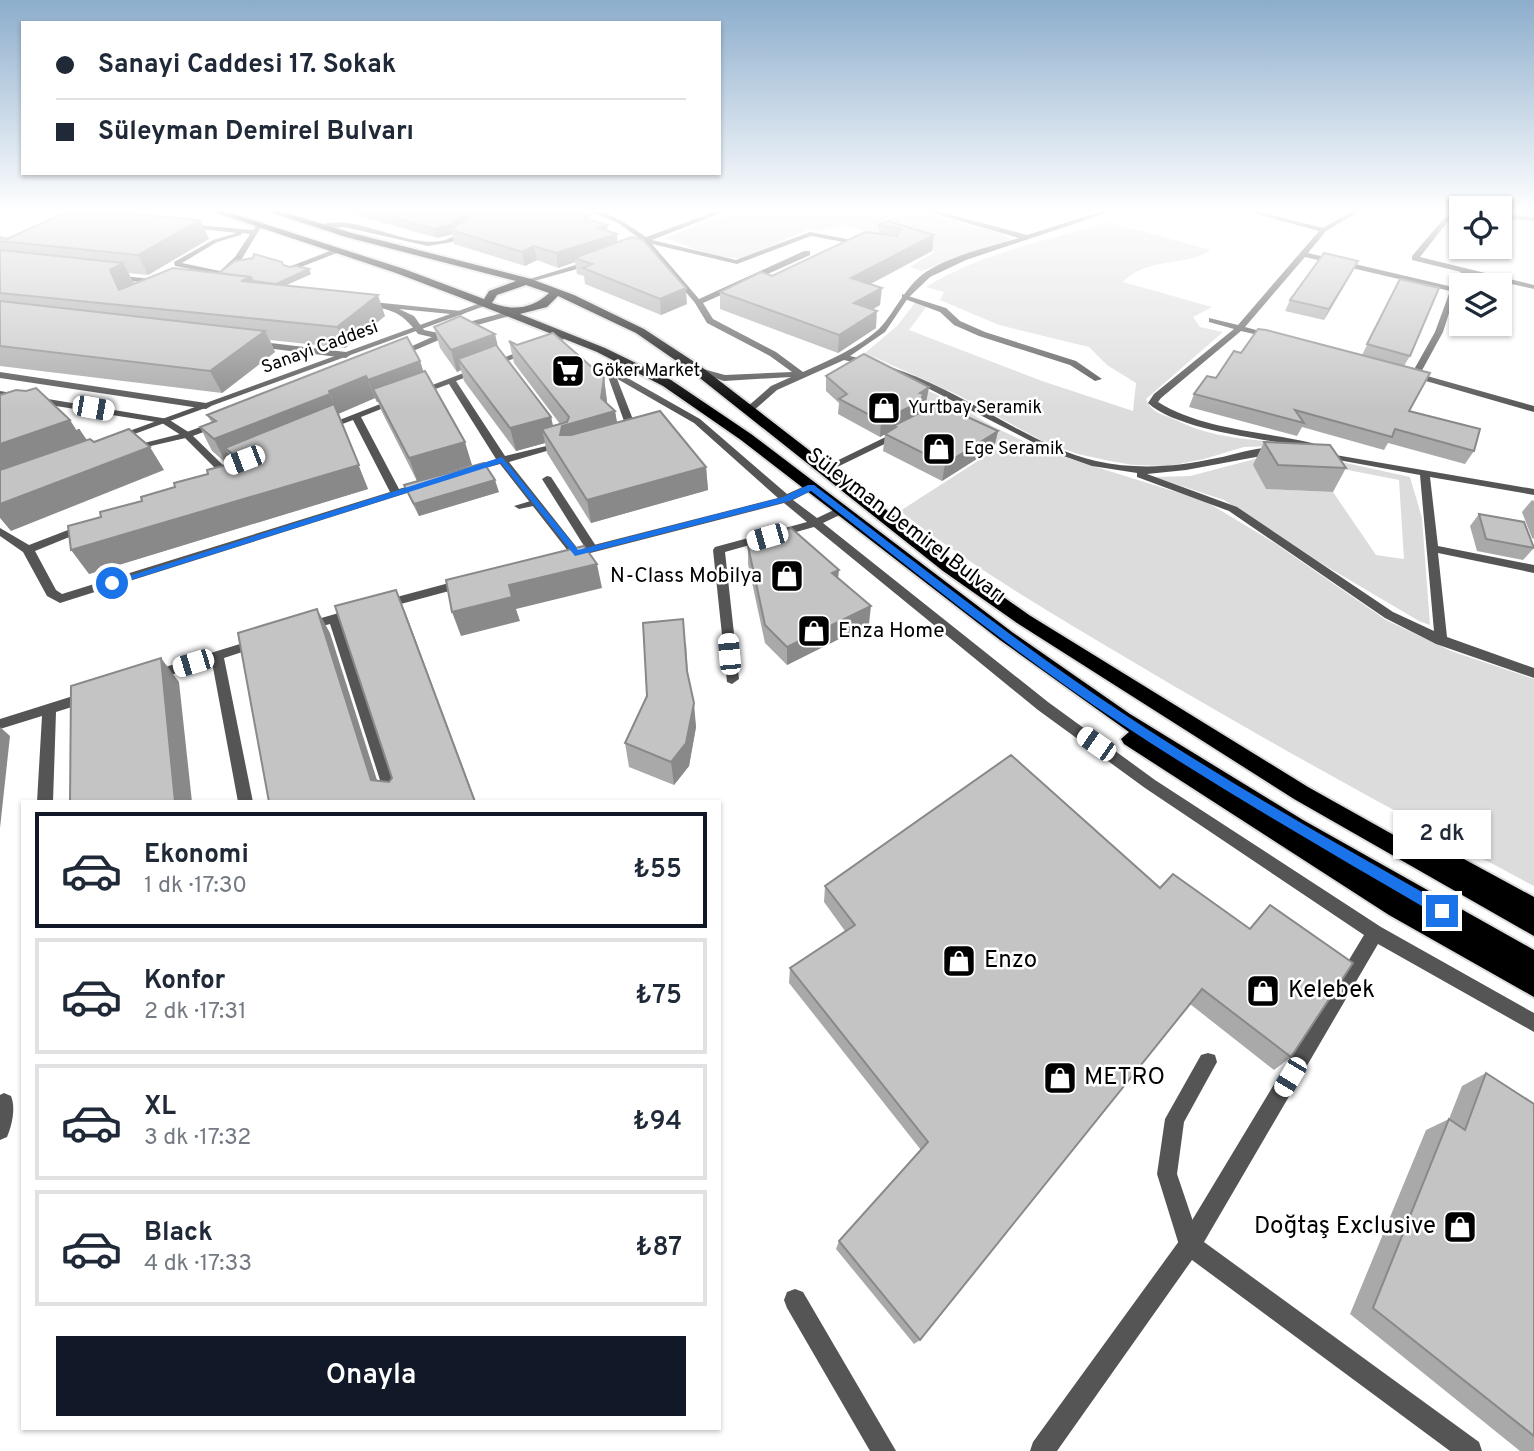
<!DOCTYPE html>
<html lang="tr">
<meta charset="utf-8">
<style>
body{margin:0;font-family:Overpass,sans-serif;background:#f2f2f3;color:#1f2937;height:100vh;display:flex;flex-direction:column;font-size:26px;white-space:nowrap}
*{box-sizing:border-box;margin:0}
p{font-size:23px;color:#747a83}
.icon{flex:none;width:38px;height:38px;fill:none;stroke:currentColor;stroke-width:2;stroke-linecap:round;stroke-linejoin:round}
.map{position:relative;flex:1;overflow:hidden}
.panel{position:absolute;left:21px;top:800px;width:700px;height:630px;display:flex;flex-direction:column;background:#fff;border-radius:0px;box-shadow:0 2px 5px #0004}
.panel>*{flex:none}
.top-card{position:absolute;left:21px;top:21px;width:700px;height:154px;border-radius:0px;box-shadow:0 2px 5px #0004;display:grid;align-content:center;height:154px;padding:0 35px;background:#fff}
.controls{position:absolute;left:1449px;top:196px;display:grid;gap:14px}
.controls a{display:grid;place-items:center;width:63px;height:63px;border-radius:0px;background:#fff;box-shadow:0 2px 5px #0004;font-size:35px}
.end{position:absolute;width:32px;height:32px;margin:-16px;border:9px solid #1a73e8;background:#fff;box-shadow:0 0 0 4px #fff}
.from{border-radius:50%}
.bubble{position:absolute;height:49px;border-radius:0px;background:#fff;box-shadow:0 2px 5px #0004;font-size:23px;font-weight:600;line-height:49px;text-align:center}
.car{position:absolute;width:21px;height:42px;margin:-21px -10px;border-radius:9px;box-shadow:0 0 5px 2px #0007;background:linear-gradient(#fff 24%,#345 0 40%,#fff 0 76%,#345 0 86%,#fff 0)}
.top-card b{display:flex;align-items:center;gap:24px;height:66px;font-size:26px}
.top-card b+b{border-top:2px solid #e0e1e3}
.top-card i{width:18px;height:18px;background:#1f2937}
ul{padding:12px 0 0;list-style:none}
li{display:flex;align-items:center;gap:21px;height:116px;margin:0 14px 10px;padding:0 21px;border:4px solid #e0e1e3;border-radius:0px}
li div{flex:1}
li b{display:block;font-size:26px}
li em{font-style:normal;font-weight:600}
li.active{border-color:#111827}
li>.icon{width:63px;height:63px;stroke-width:1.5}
.cta{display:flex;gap:14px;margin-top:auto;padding:14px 35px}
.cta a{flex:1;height:80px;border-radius:0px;background:#111827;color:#fff;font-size:28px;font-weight:600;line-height:80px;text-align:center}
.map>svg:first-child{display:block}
.green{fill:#dcdcdc}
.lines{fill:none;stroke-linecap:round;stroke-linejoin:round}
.trunk-casing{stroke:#dbdbdb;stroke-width:4}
.service{fill:#555;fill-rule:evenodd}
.minor{fill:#555;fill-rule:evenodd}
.tertiary{fill:#555;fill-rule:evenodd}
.trunk{fill:#000;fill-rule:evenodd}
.wall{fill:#a9a9a9}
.shaded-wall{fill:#898989}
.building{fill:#c4c4c4;stroke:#898989;stroke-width:2}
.route{fill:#1a73e8}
.labels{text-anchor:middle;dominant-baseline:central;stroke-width:5;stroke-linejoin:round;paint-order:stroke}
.far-street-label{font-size:18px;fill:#000;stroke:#fff}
.far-poi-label{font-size:18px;fill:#000;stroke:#fff;text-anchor:start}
.street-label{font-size:21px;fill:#000;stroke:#fff}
.poi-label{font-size:21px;fill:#000;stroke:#fff;text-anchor:end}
.near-poi-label{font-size:24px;fill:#000;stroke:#fff;text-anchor:start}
</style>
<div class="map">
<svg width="1534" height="1451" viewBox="0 0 1534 1451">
<rect width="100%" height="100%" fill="#fff"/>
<g class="green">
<path d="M 742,209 L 909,209 L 1003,234 L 1011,240 L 921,271 L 910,267 L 935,252 L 840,224 L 821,231 L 806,230 L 747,258 C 718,261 692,247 665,238 Z"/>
<path d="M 1107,222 L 1211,250 C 1185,267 1146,257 1123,282 L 1212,307 L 1193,317 L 1200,327 L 1223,332 L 1146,399 C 1152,414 1163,414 1176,420 C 1218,441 1253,438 1298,445 L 1244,447 L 1204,459 L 1169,466 L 1133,465 L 1110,461 L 1078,454 L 1044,442 L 958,395 L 865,353 L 897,326 L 915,303 L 927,306 L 909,330 L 1042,381 L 1133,411 L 1136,383 L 1107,365 L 1089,347 L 999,325 L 940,300 L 944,292 L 926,287 C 981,253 1046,241 1107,222 Z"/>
<path d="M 899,377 L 952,402 L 992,426 L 1042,450 L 1205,501 L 1273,542 L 1386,620 L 1451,651 L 1534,679 L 1534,886 C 1401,815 1270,743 1140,666 C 1058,617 976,570 900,511 L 998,448 L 992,438 L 891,382 Z"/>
<polygon points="1259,458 1266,489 1333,492 1376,555 1404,559 1399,480 1317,464 1337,461 1410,477 1422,518 1430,625 1419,621 1319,562 1224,500 1154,477 1190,476"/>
</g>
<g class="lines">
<defs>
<path id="trunk" d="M 205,209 L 218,209 L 404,269 L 484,299 L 489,291 L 516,281 L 346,237 L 260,209 L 273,209 L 352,233 L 531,279 L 574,295 L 644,329 L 699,365 L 955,563 L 1029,615 L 1308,787 L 1433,857 L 1435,852 L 1443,850 L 1451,852 L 1534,897 L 1534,936 L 1294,799 L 1017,623 L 943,571 L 691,371 L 636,333 L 558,296 L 547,307 L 520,314 L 605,348 L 671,380 L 751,434 L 1012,632 L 1130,714 L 1303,820 L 1534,950 L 1534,997 L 1389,915 L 1124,744 L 1121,739 L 1129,732 L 1000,640 L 741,440 L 663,386 L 597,352 L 459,297 L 396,273 ZM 526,285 L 549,293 C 532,309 513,311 492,303 L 497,295 Z"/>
</defs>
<use href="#trunk" class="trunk-casing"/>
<g class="service">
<polygon points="335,249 342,251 293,270 286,268"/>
<polygon points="902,294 946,308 960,321 985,332 1076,361 1102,379 1095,381 1070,365 979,336 954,325 940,312 902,298"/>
<polygon points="607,369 614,371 639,435 637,437 629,435 606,371"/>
<polygon points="900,430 905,433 903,435 829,471 825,472 820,469"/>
<polygon points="547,476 551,477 598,549 596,551 588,551 586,549 542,479"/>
<polygon points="534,500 539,503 538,505 519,509 514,506"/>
<polygon points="1208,1053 1215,1055 1217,1062 1184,1122 1177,1174 1201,1245 1198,1253 1190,1256 1182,1253 1179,1245 1157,1174 1165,1119 1201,1055"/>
</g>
<g class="minor">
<path d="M 584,209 C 607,209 627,224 646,237 L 722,209 L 731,209 L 652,240 L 736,260 L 810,232 L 867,243 L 865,246 L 811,236 L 737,264 L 652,244 L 699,299 L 804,251 L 810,251 L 810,255 L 703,303 L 713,319 L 776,352 L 803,372 C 829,360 858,348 879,329 C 895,312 903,290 923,274 C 948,256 990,247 1019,238 L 919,209 L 929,209 L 1027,235 L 1109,209 L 1118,209 L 966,260 L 930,277 L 908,298 L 885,332 L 850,356 C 887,364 921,377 955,395 C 1001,418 1045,449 1096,461 C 1137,470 1176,467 1217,458 C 1237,454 1261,445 1281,448 L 1282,450 L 1277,453 L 1186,470 L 1147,474 L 1237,507 L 1393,612 L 1434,631 L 1420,475 L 1322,457 L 1317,454 L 1318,452 L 1534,489 L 1534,495 L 1430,477 L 1438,546 L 1534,565 L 1534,573 L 1438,553 L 1447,637 L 1534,668 L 1534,678 L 1436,644 L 1385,618 L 1229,511 L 1137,477 L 1137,473 L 1092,466 L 1052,452 L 914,381 L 878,368 L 844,360 L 777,390 L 753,411 L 747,411 L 747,407 L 771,386 L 791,377 L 724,381 L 692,370 L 692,366 L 725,375 L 792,372 L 770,356 L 707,323 L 695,303 L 643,241 L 618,223 Z"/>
<path d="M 1238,209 L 1249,209 L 1323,228 L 1356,209 L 1364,209 L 1326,231 L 1308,253 L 1457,288 L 1443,332 L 1420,374 L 1534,406 L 1534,412 L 1412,377 L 1411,375 L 1435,332 L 1450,291 L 1305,257 L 1245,327 L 1275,335 L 1275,339 L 1241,331 L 1161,398 L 1158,402 C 1203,430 1262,431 1312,443 L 1321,447 L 1321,451 C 1312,452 1303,447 1294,445 C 1256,438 1176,429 1148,403 L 1154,394 L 1234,329 L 1209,322 L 1209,318 L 1238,325 L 1319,231 Z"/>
<polygon points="1500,214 1534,217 1534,221 1500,218"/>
<polygon points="1461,215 1461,219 1449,220 1420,257 1534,285 1534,289 1467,274 1461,280 1457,278 1461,272 1412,260 1412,256 1445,217"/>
<path d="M 186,224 L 253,230 L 256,226 L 261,227 L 241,260 L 216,280 L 212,278 L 216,274 L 175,266 L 174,262 L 213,240 L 237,233 L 184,227 ZM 242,233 L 250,234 L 235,257 L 220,271 L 182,263 L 217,242 L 241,235 Z"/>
<polygon points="592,260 596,262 595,264 527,283 523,281"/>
<polygon points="113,275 162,280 166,282 162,284 110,279 109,277"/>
<path d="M 363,301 L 461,311 L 465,313 L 461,315 L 399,309 L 414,316 L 424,330 L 443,334 L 443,338 L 440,339 L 418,334 C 400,309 388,309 360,305 L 359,303 Z"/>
<polygon points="565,334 572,336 456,381 505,456 567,441 567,445 509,462 578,549 778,498 694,423 607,373 607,369 610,368 700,419 787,494 807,485 815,485 815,489 793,500 817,518 838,508 846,508 846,512 823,523 1048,702 1155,780 1381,927 1534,1013 1534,1032 1378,944 1204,1242 1479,1442 1482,1451 1450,1451 1192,1260 1057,1451 1030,1451 1033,1442 1182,1237 1364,935 1145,788 1038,710 814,527 725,552 739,679 732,684 727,682 713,550 715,547 807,522 784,503 571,558 567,557 565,554 568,551 500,464 468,473 463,470 496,459 449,384 419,395 414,392"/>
<polygon points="254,341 346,352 350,355 346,358 251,346 251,342"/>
<polygon points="0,372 206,403 211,406 206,409 0,378"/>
<polygon points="0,391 168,419 190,433 227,469 222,472 218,471 184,437 162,423 0,397"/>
<polygon points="393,399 401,401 361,417 399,489 422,482 426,483 426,487 60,603 47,596 23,552 0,536 0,528 29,545 81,525 89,525 89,529 35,551 56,590 62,594 390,492 353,420 324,431 319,428"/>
<polygon points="464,579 468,580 468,586 382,609 376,605 378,602"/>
<polygon points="356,608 360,609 362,612 360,615 341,621 402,802 387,802 330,624 308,630 302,626 304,623"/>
<polygon points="259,638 264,639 265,642 264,645 224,658 253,802 238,802 212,662 151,681 144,676 146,673"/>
<polygon points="89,691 94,692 96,696 94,700 56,712 53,802 37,802 42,716 0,729 0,719"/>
<path d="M 4,1093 L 11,1096 C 16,1108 12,1125 7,1137 L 0,1140 L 0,1095 Z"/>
<polygon points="795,1289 803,1292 896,1451 870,1451 787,1308 784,1300 787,1292"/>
</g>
<g class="tertiary">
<path d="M 491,209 L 498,209 L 452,242 L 428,246 L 344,227 L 320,228 L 317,226 C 354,210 406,250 445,240 C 461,235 478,218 491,209 Z"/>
<polygon points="483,302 490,304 118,440 110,438"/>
<polygon points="510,311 514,313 513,315 467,328 399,357 392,355 461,324"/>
<polygon points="217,421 220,422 220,426 190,437 129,451 124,448 184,433"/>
</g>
<use href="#trunk" class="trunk"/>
</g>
<g class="wall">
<polygon points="341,209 472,209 474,214 589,220 608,231 618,242 687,304 661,315 585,284 584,276 577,274 575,262 558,268 537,260 525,266 454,244 452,234 437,238 342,211"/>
<polygon points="200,220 209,239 148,275 128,273 134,283 129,286 219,273 283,265 311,274 286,285 385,316 345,348 270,340 275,352 222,393 0,366 0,237 7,239"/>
<polygon points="879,225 934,235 932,251 870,284 880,305 873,309 876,328 838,353 720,309 720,292 772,276 879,234"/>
<polygon points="1353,271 1324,320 1285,311 1290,300"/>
<polygon points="1400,279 1410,356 1404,366 1409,411 1474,451 1465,464 1388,443 1384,450 1302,427 1297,436 1189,407 1194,394 1216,378 1241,353 1362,355"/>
<polygon points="434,327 495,334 498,349 551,417 553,426 560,424 514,363 509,341 517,345 604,378 607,403 615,411 617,423 706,467 708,490 591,523 547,453 545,443 516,451 464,381 461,370 457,372 440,348"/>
<polygon points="420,361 423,371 472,465 417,481 382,412 378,402 377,402 375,398 338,414 368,489 89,574 101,517 208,474 233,463 232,461 226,463 212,451 200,427 212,423 207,415"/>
<polygon points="826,376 929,387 926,402 924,404 923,411 949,409 998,431 994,448 942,481 883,451 885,434 880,437 838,414 839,403 826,391"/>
<polygon points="1264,442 1346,468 1333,492 1266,489 1253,465"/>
<polygon points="404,485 499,492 419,516 409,497"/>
<polygon points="1532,500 1534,501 1534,539 1532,538 1522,512"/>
<polygon points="1479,514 1534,548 1523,560 1477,551 1470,526"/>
<polygon points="748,546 838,578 869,624 787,665 765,643 748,564"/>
<polygon points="686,643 688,675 696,727 689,766 674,785 629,767 625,743"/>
<polygon points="825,886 1160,888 1249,929 1270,905 1291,1057 1274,1070 1190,1004 920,1340 914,1344 836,1249 839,1241 921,1150 789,983 790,968 845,931 824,902"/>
<polygon points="1486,1073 1534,1104 1534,1451 1520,1451 1350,1314 1426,1130 1449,1119 1462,1086"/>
</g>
<g class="shaded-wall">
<polygon points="472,209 475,218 451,230 452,234 450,235 437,238 434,229"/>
<polygon points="200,220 209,239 148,275 138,255"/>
<polygon points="607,225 608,236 617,234 618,247 574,258 575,262 558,268 556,253 599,228"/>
<polygon points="934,235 932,251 850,295 851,278"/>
<polygon points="534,246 537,260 525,266 522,252"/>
<polygon points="1358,261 1353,271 1324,320 1329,309"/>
<polygon points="123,263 134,283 121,290 131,310 110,270"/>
<polygon points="309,269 311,274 278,289 276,284"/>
<polygon points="251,277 260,297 241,281"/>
<polygon points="686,288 687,304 661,315 660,299"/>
<polygon points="882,288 880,305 853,321 854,303"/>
<polygon points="378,295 385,316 345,348 337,327"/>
<polygon points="877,311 876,328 838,353 839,335"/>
<polygon points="265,331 275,352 222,393 210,371"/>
<polygon points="495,334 500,356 458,359 461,370 457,372 451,350"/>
<polygon points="420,361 427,383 373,389 378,402 377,402 368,380"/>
<polygon points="366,376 375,398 338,414 329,391"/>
<polygon points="604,378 607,401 606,414 615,411 619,434 566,449 560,435 562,426 601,398"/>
<polygon points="929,387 926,402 924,404 922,415 896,427 893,426 893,430 880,437 881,421"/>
<polygon points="330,394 368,489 89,574 71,550 359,465 225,448 232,461 226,463 214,439"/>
<polygon points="551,417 556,440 542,429 545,443 516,451 510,428"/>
<polygon points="70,420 77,431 80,430 96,453 0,487 0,444"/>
<polygon points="998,431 994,448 942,481 945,464"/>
<polygon points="465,442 472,465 417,481 409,458"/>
<polygon points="150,447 164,470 11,531 0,518 0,504"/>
<polygon points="706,467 708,490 591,523 587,500"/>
<polygon points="495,480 499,492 419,516 414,504"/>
<polygon points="597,564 602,588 516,609 520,621 461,636 452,612 509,585"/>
<polygon points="839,570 837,588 832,573"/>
<polygon points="396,590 406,614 476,802 475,802"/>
<polygon points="871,606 869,624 787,665 787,647"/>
<polygon points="317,609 330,633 384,802 371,780"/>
<polygon points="161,658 179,682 192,802 175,802"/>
<polygon points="694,703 696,727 689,766 674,785 671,762"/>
<polygon points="0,727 10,736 0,828"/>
</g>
<g class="building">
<polygon points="73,209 80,209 200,220 138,255 0,241 0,237 7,239"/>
<polygon points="364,209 472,209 447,226 434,229"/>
<polygon points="481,209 569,209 589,216 583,218 607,225 599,228 617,234 556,253 534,246 522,252 451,230"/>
<polygon points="888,221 934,235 851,278 882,288 854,303 877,311 839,335 720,292 761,272 772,276 865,232 897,236 900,229 879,225"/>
<polygon points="632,237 643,240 686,288 660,299 583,268 592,264 574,258"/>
<polygon points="0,250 123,263 110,270 119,290 173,268 251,277 241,281 378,295 337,327 0,293"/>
<polygon points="1324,253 1358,261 1329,309 1290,300"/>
<polygon points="254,254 282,262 283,265 290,267 296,266 309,269 276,284 253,281 251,277 219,273 235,261 253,258"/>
<polygon points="1400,279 1439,288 1410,356 1367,344"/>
<polygon points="0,301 265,331 210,371 0,346"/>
<polygon points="460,316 495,334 451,350 434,327"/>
<polygon points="1258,329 1266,330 1430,373 1409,411 1480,429 1474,451 1395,429 1392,437 1295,410 1304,423 1194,394 1207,376 1216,378 1234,351 1241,353"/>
<polygon points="553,333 604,378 601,398 615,411 562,426 560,435 571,435 660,411 706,467 587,500 542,429 567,422 569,417 509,341 517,345"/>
<polygon points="407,337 420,361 368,380 366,376 329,391 330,394 214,439 200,427 216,421 207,415"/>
<polygon points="496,345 551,417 510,428 458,359"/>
<polygon points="864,354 929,387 920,393 924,394 922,397 924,400 881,421 839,399 847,394 826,376"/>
<polygon points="425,371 465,442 409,458 373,389"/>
<polygon points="36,388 70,420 0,444 0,395 16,390 26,391"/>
<polygon points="941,402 950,406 948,408 998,431 945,464 885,434 896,427 893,426"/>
<polygon points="334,404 359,465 71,550 68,526 101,517 100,512 142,501 141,497 175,487 174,483 208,474 207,470 242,461 225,448"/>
<polygon points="129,429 150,447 0,504 0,470 90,439 94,442"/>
<polygon points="80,430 0,457 0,455"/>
<polygon points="1264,442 1330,445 1346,468 1278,465"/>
<polygon points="484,463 495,480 414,504 404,485"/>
<polygon points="1479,514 1524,522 1534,548 1486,539"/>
<polygon points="791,528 839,570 832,573 871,606 787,647 765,625 748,546"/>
<polygon points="584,546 597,564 509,585 512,597 452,612 446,580"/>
<polygon points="396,590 475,802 269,802 238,633 317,609 371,780 389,782 392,778 335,606"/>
<polygon points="683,619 687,671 694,703 686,743 671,762 625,743 647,696 643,623"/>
<polygon points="161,658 175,802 70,802 71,686"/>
<polygon points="1011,755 1160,888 1173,874 1250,929 1270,905 1353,963 1291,1057 1202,989 920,1340 839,1241 928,1142 790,968 855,925 825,886"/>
<polygon points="1486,1073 1534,1104 1534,1436 1373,1308 1449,1119 1465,1130"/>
</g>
<linearGradient id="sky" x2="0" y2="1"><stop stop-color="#8cadcc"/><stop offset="0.51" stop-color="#fff"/><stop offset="1" stop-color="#fff" stop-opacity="0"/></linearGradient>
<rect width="1534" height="412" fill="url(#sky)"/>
<path class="route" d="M 502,457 L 578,550 L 783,497 L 808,485 L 814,485 C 917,563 1019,645 1127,716 C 1230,784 1339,845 1447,906 L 1447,915 L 1437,915 C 1331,853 1223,791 1120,723 C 1012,652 912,569 811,491 L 789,501 L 575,556 L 501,463 L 115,585 L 107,583 Z"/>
<defs>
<symbol id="supermarket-square" viewBox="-11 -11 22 22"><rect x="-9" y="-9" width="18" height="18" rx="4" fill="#000" stroke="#fff"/><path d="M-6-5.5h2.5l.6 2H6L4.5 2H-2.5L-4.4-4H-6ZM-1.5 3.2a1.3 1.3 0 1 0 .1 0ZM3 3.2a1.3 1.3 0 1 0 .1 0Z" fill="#fff"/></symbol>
<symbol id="shop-square" viewBox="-11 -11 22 22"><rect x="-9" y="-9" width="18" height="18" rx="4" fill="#000" stroke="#fff"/><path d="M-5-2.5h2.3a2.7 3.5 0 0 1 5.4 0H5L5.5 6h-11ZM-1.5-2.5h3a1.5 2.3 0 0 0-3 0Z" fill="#fff"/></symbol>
</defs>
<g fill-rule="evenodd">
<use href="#supermarket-square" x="549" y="352" width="38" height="38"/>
<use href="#shop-square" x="865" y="389" width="38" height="38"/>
<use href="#shop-square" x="920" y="430" width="38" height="38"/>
<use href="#shop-square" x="768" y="557" width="38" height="38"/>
<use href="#shop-square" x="795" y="612" width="38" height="38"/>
<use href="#shop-square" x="940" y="942" width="38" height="38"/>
<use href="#shop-square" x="1244" y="972" width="38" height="38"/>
<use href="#shop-square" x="1041" y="1059" width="38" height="38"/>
<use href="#shop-square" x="1441" y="1208" width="38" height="38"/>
</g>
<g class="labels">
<g class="far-street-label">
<text transform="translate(320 348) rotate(-20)">Sanayi Caddesi</text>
</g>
<g class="far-poi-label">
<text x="592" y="371">Göker Market</text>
<text x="908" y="408">Yurtbay Seramik</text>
<text x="964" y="449">Ege Seramik</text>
</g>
<g class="street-label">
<text transform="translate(906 526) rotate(37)">Süleyman Demirel Bulvarı</text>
</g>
<g class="poi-label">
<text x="762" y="576">N-Class Mobilya</text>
<text x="838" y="631" text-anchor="start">Enza Home</text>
</g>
<g class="near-poi-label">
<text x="984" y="961">Enzo</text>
<text x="1288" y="991">Kelebek</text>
<text x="1084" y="1078">METRO</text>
<text x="1436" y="1227" text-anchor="end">Doğtaş Exclusive</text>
</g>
</g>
</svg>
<div class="controls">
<a><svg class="icon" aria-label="locate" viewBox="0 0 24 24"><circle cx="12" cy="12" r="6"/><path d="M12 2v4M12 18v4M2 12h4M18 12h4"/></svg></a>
<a><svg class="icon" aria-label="layers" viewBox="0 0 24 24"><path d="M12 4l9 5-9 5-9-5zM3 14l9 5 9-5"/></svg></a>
</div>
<i class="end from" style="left:112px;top:583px"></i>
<i class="end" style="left:1442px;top:911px"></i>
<div class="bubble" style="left:1393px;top:810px;width:98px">2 dk</div>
<i class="car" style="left:93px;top:408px;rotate:100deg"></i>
<i class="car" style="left:244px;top:460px;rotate:249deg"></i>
<i class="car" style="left:767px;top:537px;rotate:254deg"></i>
<i class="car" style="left:729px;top:654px;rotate:355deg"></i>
<i class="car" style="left:193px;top:663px;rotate:253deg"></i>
<i class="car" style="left:1096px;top:744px;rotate:305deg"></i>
<i class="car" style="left:1290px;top:1077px;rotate:211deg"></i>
<div class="top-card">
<b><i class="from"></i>Sanayi Caddesi 17. Sokak</b>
<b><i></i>Süleyman Demirel Bulvarı</b>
</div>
<section class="panel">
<ul>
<li class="active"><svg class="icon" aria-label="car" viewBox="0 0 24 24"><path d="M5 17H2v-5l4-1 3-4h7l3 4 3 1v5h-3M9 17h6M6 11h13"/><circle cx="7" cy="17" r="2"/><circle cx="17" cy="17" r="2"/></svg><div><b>Ekonomi</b><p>1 dk · 17:30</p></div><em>₺55</em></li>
<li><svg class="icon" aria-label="car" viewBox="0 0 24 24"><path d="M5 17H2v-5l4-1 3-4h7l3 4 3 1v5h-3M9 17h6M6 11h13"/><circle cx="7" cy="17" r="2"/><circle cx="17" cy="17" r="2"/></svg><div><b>Konfor</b><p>2 dk · 17:31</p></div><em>₺75</em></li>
<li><svg class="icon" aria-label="car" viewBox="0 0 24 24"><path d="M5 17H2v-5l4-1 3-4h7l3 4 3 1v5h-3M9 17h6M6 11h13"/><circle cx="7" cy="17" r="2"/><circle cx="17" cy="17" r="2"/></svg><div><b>XL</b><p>3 dk · 17:32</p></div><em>₺94</em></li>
<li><svg class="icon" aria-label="car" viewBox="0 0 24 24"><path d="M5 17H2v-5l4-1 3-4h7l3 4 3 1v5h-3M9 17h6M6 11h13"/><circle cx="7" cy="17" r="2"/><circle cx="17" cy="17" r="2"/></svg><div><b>Black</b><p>4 dk · 17:33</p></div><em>₺87</em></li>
</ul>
<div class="cta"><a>Onayla</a></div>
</section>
</div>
